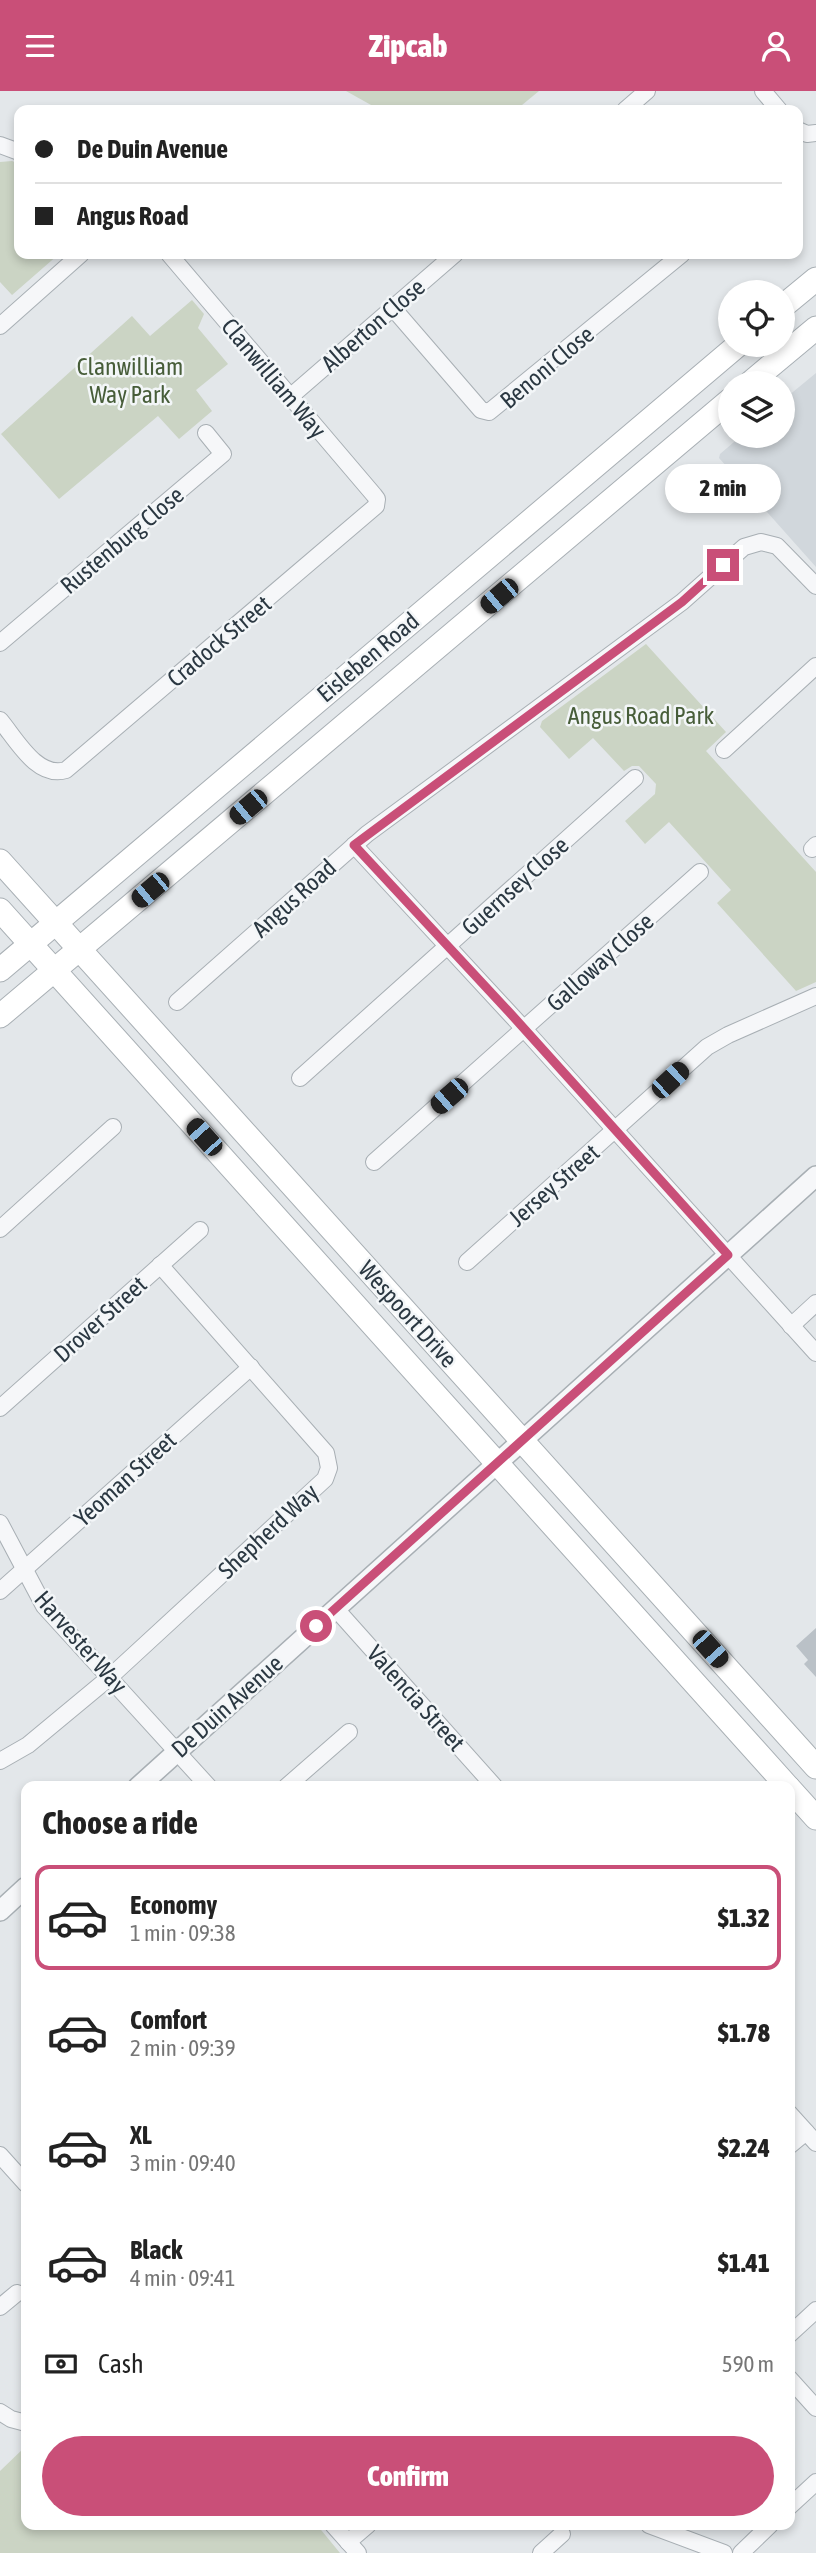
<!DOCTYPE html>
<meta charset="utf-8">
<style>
body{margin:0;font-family:"Asap Condensed",sans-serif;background:#f6f6f6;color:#222;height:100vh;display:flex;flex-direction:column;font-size:26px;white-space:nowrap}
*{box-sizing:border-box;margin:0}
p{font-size:23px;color:#767676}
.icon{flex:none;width:38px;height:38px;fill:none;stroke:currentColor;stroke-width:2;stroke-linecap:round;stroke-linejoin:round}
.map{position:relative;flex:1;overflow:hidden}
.panel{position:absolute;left:21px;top:1690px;width:774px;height:749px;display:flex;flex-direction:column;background:#fff;border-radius:14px;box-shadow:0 4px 10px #0003}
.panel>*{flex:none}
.banner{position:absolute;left:14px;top:14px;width:789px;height:154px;border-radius:14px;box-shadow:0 4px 10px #0003;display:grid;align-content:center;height:154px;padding:0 21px;background:#fff}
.tools{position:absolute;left:718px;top:189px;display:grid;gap:14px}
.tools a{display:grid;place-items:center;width:77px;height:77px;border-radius:50%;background:#fff;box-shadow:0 4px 10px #0003;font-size:35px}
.end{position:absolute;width:32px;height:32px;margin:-16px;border:9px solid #c94f78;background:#fff;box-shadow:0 0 0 4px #fff}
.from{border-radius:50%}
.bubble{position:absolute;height:49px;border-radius:24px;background:#fff;box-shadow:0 4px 10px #0003;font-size:23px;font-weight:800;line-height:49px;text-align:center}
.car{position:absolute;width:21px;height:42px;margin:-21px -10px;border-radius:9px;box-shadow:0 0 5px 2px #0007;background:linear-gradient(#222 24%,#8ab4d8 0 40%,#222 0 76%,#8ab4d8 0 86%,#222 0)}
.banner b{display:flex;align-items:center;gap:24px;height:66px;font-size:26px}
.banner b+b{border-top:2px solid #e0e0e0}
.banner i{width:18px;height:18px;background:#222}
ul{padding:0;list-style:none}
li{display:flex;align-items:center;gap:21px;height:105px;margin:0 14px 10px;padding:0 7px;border:4px solid transparent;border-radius:14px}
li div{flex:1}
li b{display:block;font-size:26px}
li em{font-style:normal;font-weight:800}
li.current{border-color:#c94f78}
li>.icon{width:63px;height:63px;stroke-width:1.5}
h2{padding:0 21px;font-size:32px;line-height:84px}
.pay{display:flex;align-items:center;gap:18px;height:77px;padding:0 21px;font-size:26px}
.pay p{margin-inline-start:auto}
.primary-button{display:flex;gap:14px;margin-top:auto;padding:14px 21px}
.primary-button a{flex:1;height:80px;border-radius:42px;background:#c94f78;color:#fff;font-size:28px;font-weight:800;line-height:80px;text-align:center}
header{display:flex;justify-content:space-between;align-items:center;height:91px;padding:0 21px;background:#c94f78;color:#fff;font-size:32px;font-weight:800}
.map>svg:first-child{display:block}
.built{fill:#d1d7dc}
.green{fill:#cbd4c4}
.building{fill:#bac1c7}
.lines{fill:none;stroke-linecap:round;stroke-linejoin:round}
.minor-casing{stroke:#a8afb4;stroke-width:18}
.tertiary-casing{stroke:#a8afb4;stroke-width:22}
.secondary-casing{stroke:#a8afb4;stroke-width:25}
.minor{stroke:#f6f7f9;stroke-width:16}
.tertiary{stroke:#f6f7f9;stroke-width:19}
.secondary{stroke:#fff;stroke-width:23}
.route{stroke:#c94f78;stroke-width:9}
.labels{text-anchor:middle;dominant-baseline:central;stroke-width:5;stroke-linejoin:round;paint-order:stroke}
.street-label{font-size:24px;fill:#2b3842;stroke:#f3f6f8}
.park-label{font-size:24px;fill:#475d39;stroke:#f3f6f8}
</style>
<header><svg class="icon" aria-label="menu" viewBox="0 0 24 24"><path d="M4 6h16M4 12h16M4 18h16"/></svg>Zipcab<svg class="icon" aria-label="person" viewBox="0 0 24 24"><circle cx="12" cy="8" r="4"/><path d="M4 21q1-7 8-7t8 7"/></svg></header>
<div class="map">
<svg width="816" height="2462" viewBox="0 0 816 2462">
<rect width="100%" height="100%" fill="#e3e7ea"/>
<polygon class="built" points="816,282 816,476 719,367 720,363 741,345 782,345 782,310"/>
<g class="green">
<polygon points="346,0 539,0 516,19 380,19"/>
<polygon points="12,70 19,73 19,163 59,163 12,204 0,191 0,71"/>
<polygon points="192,209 204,223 198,237 228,273 196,299 212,320 179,348 158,325 59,408 1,343 132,225 150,245"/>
<polygon points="646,553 726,641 706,660 816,781 816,891 796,900 717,812 731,799 669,731 645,753 625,730 655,703 656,693 639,675 632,675 624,680 593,647 569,668 540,636 542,630"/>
<polygon points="26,2355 26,2434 317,2434 340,2462 0,2462 0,2380"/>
</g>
<polygon class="building" points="816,1537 816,1586 804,1573 808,1569 796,1555"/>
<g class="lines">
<defs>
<g id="minor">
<polyline points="763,0 779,19"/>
<polyline points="625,19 647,0"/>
<polyline points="798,39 807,43 816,42"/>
<polyline points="0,54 19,61"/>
<polyline points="392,216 481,319 489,321 682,163"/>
<polyline points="0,235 81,163"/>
<polyline points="290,306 455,163"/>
<polyline points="0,552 223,363 206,342"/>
<path d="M 0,629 C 16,648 37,688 66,679 L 376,415 L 377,408 L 374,404 L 169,163"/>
<polyline points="724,659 816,575"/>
<polyline points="354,754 525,939 816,1262"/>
<polyline points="812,758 816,754"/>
<polyline points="177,911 367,743 682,511 744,456 761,451 777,455 816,495"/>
<polyline points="300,987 635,687"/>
<polyline points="374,1071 700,781"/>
<polyline points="0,1138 113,1036"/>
<polyline points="467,1171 707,956 728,944 816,905"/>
<polyline points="791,1235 816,1212"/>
<polyline points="0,1317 200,1139"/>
<polyline points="0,1432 44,1515 209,1696"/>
<polyline points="0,1500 251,1276"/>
<polyline points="336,1518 495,1696"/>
<polyline points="0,1670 28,1654 110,1586 325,1388 329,1377 326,1362 160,1174"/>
<polyline points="286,1696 349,1641"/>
<polyline points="789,2022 816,2052"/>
<polyline points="789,2055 806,2041"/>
<polyline points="0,2064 26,2093"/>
<polyline points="0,2216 17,2202"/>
<polyline points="789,2244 816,2219"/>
<polyline points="789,2287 816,2317"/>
<polyline points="0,2321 11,2328 26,2332"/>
<polyline points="789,2416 816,2391"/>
<polyline points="333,2434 358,2462"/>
<polyline points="649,2434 724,2462"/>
<polyline points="348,2451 368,2434"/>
<polyline points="541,2462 562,2443"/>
<polyline points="741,2462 770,2434"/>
</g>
<g id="tertiary">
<polyline points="138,1696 816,1085"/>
<polyline points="0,1820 26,1796"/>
</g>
<g id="secondary">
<polyline points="782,216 816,188"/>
<polyline points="750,292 816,237"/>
<polyline points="0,770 816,1676"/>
<polyline points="0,819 788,1696"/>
<polyline points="0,879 738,254"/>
<polyline points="0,925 730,309"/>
<polyline points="789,1697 816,1727"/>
</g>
</defs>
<use href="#minor" class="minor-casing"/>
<use href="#tertiary" class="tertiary-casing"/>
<use href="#secondary" class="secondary-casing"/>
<use href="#minor" class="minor"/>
<use href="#tertiary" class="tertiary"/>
<use href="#secondary" class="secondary"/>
</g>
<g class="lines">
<polyline class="route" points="316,1535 728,1164 510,922 354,754 682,511 723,474"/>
</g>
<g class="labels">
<g class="street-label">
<text transform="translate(373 234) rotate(-41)">Alberton Close</text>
<text transform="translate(547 276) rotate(-40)">Benoni Close</text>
<text transform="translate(274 287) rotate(50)">Clanwilliam Way</text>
<text transform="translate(122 449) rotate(-40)">Rustenburg Close</text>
<text transform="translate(219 550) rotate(-40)">Cradock Street</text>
<text transform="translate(368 566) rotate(-40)">Eisleben Road</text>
<text transform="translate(515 795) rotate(-42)">Guernsey Close</text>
<text transform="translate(294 807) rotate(-42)">Angus Road</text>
<text transform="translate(600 871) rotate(-42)">Galloway Close</text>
<text transform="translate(554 1094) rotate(-41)">Jersey Street</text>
<text transform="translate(408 1223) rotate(48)">Wespoort Drive</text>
<text transform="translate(100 1228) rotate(-42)">Drover Street</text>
<text transform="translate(125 1388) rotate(-42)">Yeoman Street</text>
<text transform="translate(268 1440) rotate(-43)">Shepherd Way</text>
<text transform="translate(81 1551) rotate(49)">Harvester Way</text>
<text transform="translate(416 1607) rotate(48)">Valencia Street</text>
<text transform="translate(227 1615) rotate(-42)">De Duin Avenue</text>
</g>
<g class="park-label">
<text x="130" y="275">Clanwilliam<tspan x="130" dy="28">Way Park</tspan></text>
<text x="641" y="624">Angus Road Park</text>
</g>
</g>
</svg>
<div class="tools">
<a><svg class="icon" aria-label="locate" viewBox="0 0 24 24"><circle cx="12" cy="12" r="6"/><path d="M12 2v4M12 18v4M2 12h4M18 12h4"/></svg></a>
<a><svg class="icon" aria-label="layers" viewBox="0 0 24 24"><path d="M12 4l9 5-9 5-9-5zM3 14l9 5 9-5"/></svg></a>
</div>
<i class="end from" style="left:316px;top:1535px"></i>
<i class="end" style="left:723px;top:474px"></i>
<div class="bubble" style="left:665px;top:373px;width:116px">2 min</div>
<i class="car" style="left:499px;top:505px;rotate:230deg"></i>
<i class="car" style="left:248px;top:716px;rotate:230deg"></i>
<i class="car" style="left:150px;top:799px;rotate:230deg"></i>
<i class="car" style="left:670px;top:989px;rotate:47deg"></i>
<i class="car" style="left:449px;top:1005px;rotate:229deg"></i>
<i class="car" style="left:204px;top:1046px;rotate:318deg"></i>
<i class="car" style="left:710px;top:1558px;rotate:138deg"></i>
<div class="banner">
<b><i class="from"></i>De Duin Avenue</b>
<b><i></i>Angus Road</b>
</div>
<section class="panel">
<h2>Choose a ride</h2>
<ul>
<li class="current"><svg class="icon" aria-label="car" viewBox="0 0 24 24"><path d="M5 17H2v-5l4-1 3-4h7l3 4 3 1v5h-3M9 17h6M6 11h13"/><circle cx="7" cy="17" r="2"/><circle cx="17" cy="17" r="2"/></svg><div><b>Economy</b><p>1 min · 09:38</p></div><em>$1.32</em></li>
<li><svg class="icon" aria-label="car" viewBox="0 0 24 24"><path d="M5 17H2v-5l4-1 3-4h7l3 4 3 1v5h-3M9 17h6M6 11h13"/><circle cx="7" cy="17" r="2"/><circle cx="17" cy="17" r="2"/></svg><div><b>Comfort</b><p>2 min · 09:39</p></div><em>$1.78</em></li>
<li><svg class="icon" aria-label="car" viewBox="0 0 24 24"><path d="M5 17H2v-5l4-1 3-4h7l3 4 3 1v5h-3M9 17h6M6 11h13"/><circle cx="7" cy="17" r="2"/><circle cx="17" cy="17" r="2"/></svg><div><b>XL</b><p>3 min · 09:40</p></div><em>$2.24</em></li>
<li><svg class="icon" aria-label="car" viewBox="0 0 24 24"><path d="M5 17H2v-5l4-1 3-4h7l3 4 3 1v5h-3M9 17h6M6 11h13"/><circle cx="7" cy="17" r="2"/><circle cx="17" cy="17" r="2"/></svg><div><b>Black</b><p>4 min · 09:41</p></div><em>$1.41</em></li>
</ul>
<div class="pay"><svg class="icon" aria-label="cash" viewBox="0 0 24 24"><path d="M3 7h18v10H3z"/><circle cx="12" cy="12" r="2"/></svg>Cash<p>590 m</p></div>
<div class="primary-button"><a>Confirm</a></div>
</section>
</div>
